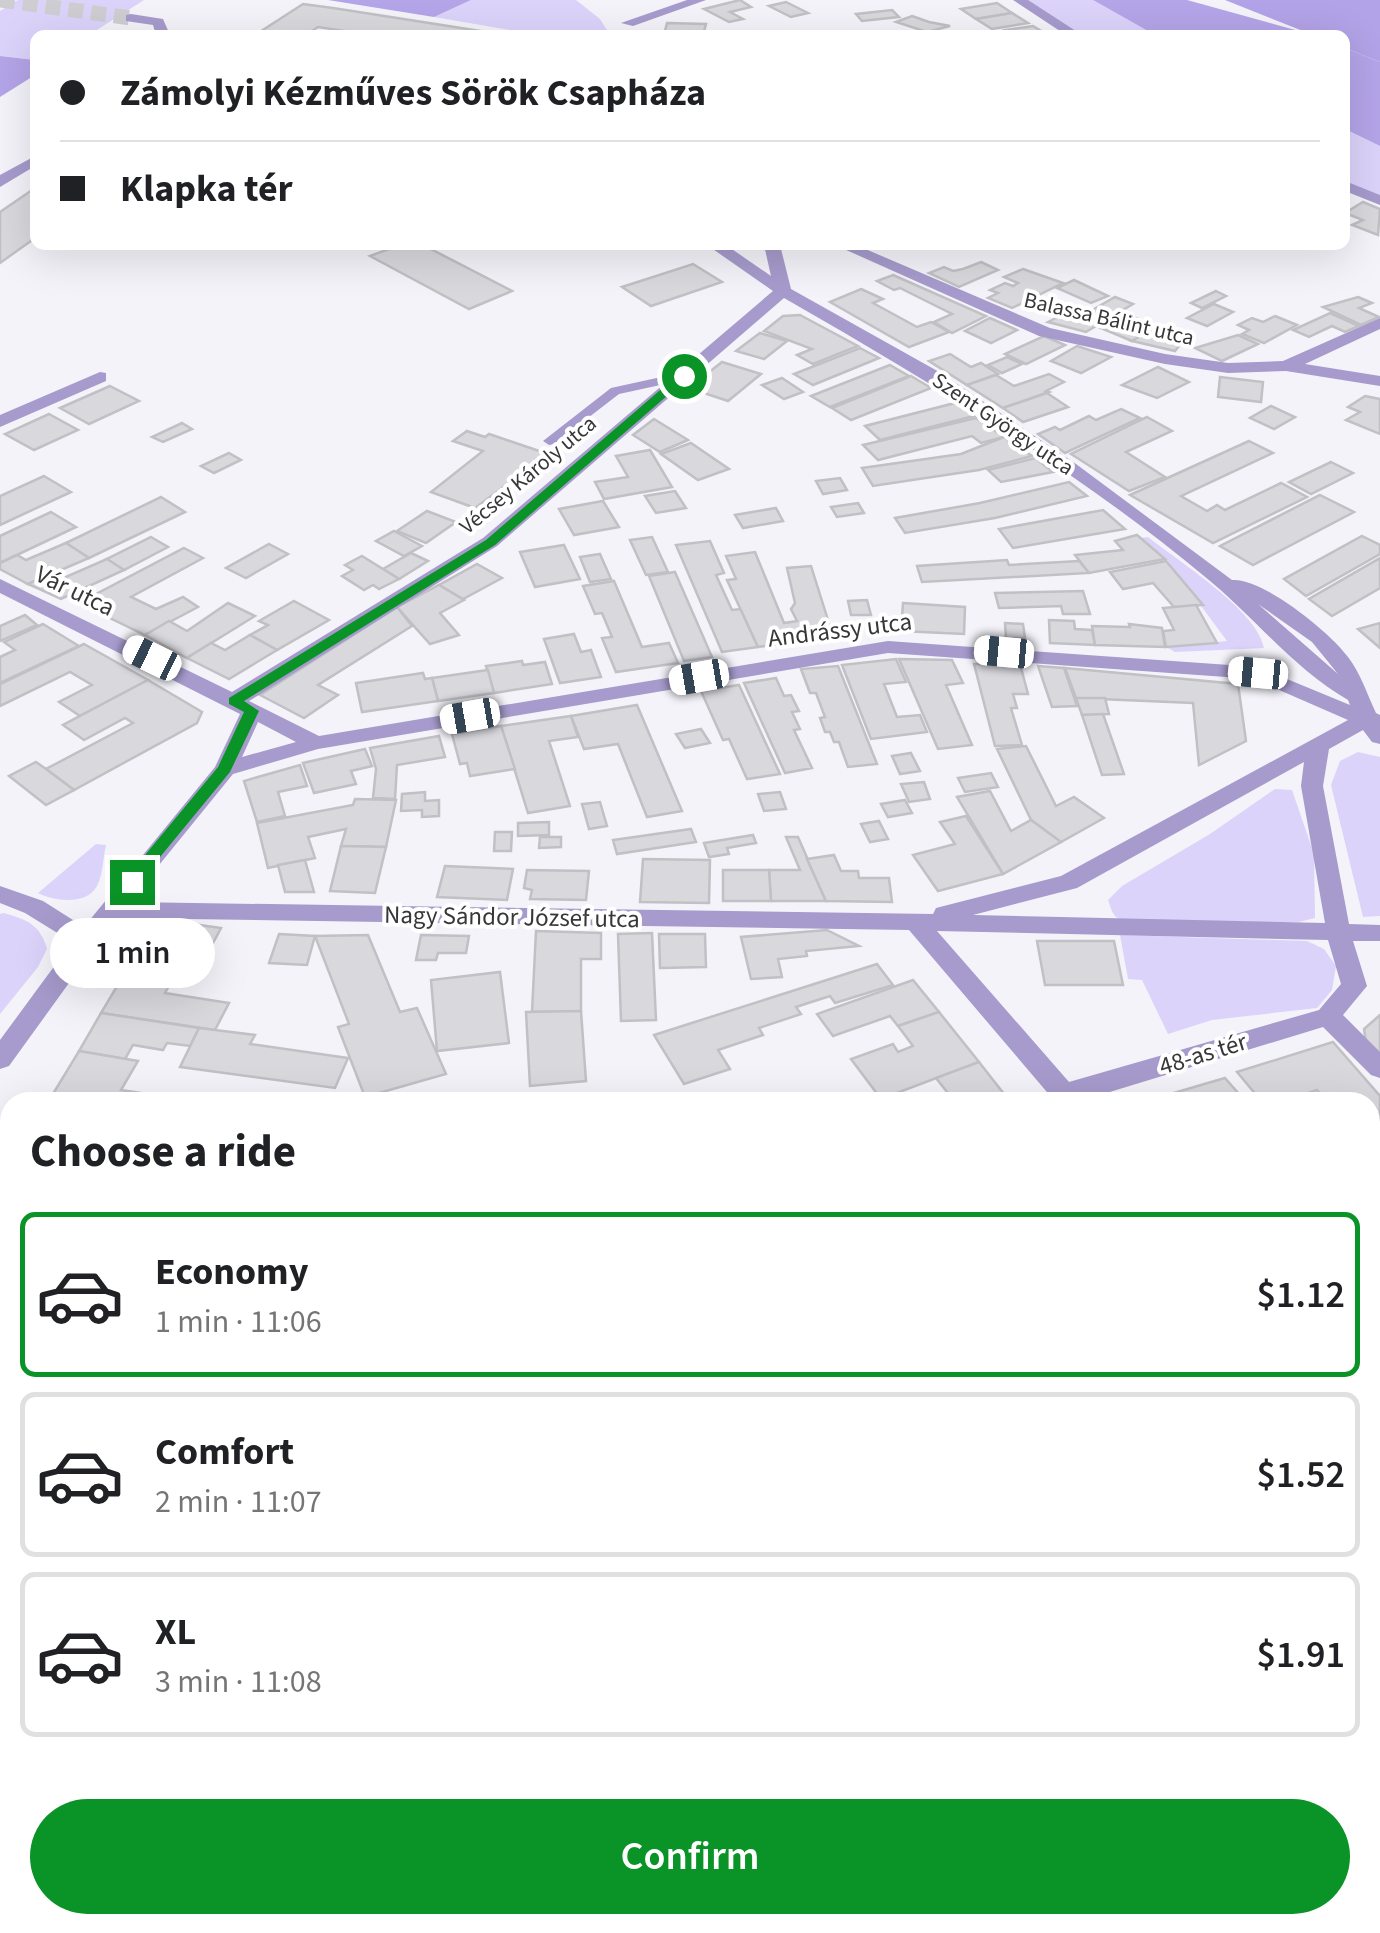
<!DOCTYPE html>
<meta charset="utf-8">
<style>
body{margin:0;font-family:"Source Sans 3",sans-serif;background:#f2f2f2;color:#202124;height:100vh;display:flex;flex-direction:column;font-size:38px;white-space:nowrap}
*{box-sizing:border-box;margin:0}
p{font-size:32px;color:#757577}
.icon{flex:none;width:55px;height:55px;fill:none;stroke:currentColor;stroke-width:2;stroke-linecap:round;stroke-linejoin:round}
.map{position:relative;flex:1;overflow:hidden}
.panel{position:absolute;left:0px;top:1092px;width:1380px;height:842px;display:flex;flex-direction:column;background:#fff;border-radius:30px 30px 0 0;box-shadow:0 10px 40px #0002}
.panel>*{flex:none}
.banner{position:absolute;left:30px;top:30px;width:1320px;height:220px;border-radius:15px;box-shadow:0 10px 40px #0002;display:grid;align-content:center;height:220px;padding:0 30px;background:#fff}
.end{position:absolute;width:45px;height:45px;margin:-22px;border:12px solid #0a9326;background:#fff;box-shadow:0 0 0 5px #fff}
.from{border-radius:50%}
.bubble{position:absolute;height:70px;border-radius:35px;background:#fff;box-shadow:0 10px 40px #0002;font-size:32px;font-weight:600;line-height:70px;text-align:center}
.car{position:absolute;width:30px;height:60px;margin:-30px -15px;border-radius:12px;box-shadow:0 0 8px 2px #0007;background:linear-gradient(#fff 24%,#345 0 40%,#fff 0 76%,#345 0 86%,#fff 0)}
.banner b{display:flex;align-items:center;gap:35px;height:95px;font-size:38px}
.banner b+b{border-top:2px solid #e0e0e0}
.banner i{width:25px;height:25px;background:#202124}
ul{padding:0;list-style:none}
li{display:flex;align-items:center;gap:30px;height:165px;margin:0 20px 15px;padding:0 10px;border:5px solid #e0e0e0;border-radius:15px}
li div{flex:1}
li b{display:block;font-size:38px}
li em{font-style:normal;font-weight:600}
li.selected{border-color:#0a9326}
li>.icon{width:90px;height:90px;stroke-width:1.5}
h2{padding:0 30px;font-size:45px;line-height:120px}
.action{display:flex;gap:20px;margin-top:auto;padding:20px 30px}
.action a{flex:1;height:115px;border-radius:60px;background:#0a9326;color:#fff;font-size:40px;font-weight:600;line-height:115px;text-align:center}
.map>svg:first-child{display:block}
.green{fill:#dbd3fa}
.forest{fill:#b4a4e8}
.water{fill:#b2a2e7}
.building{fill:#d9d8dd;stroke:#c1c0c5;stroke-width:2.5}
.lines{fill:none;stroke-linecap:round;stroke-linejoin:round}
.street-tunnel{stroke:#cecdd2;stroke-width:15;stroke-dasharray:15 8;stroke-linecap:butt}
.lane{fill:#a69bcc;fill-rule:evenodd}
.street{fill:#a69bcc;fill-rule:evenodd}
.route{fill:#0a9326}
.labels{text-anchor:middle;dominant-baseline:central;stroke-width:8;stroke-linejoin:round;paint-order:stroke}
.far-street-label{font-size:22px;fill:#373638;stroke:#fff}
.street-label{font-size:25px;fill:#373638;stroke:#fff}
</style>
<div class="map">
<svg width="1380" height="1933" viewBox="0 0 1380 1933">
<rect width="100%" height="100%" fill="#f4f3f9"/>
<g class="green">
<polygon points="18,0 144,0 89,35 35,35 35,60 0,56 0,11"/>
<polygon points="471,0 576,0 600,19 610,35 539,35 434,17"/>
<polygon points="1024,0 1093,0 1155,35 1081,35"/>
<polygon points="1345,129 1380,146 1380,195 1345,182"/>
<path d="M 1148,537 C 1179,562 1257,610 1264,648 L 1175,652 L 1166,647 L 1227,641 L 1167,560 L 1141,538 Z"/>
<polygon points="1358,752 1380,757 1380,916 1363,917 1331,785 1340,761"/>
<path d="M 1275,789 L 1292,790 L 1314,854 L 1315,918 L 1299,922 C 1268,922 1140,928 1120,919 C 1112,916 1111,908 1108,900 L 1122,886 L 1210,834 Z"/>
<path d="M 96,844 L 106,845 C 103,857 103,875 97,886 C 86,906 54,901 38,893 Z"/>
<path d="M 3,913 C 26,919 40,924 47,949 L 38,967 L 0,1014 L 0,914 Z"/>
<polygon points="1120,935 1307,941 1324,949 1336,966 1332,990 1317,1008 1212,1020 1168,1034 1142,980 1128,979"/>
</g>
<g class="forest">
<polygon points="328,0 471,0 434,17"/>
<polygon points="1093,0 1187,0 1313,35 1155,35"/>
<polygon points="1345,48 1380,62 1380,146 1345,129"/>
<polygon points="0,56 35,60 35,75 0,97"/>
</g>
<polygon class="water" points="1225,0 1380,0 1380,62 1345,48 1345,35 1313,35"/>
<g class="building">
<polygon points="740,0 751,7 730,12 743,19 729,22 704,9"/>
<polygon points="786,2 808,13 791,17 769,6"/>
<polygon points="997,3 1012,13 976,19 961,9"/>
<polygon points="303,4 333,8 506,35 371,35 318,27 306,35 255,35"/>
<polygon points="892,10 899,17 862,21 856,14"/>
<polygon points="1012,13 1028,23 992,29 976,19"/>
<polygon points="912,16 929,22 950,26 927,32 896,22"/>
<polygon points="667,23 706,24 703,35 664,35"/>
<polygon points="1033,26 1048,35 997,35 1009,33 1005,30"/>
<polygon points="35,188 35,238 0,263 0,212"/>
<polygon points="1363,202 1380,209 1378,235 1352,225 1363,220 1345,213"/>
<polygon points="400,245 423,245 512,291 469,309 370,256"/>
<polygon points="981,262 998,270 959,287 929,273 944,267 953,271 963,269"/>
<polygon points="693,264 722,282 651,306 622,287"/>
<polygon points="1023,269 1063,283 1012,308 988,298 998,293 990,290 1005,283 1013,286 1018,283 1004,277"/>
<polygon points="893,275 986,316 952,333 934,322 952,314 900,288 894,290 877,281"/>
<polygon points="1074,280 1108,296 1091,303 1057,288"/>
<polygon points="861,289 883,299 873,303 917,327 931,322 949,332 909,347 830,302"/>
<polygon points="1216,291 1226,296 1202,308 1191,303"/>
<polygon points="1115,297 1133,304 1086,332 1048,322 1075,308 1089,312"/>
<polygon points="1358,297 1372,303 1359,308 1379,317 1361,325 1323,307"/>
<polygon points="1214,304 1233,312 1207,326 1187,318"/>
<polygon points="1330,313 1359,326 1345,332 1332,326 1309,337 1293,330"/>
<polygon points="1126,314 1157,327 1132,341 1101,328"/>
<polygon points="800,315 858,346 813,364 797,355 812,349 764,331 783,316"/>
<polygon points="1275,316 1297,325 1264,343 1242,334 1249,330 1238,325 1252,318 1263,322"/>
<polygon points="990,318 1017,330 991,343 965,331"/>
<polygon points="1149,331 1161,335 1158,337 1182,342 1175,351 1132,341"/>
<polygon points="760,333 787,341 764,359 736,351"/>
<polygon points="1238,335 1258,344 1222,361 1195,348"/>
<polygon points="1044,336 1065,345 1026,364 1005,354"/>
<polygon points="1077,346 1111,357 1081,373 1051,361"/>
<polygon points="860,348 879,358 813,385 794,374"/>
<polygon points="950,354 971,367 981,363 998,374 967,385 929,361"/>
<polygon points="1007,357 1022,364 1002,373 988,365"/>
<polygon points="722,362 761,374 728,401 689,388"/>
<polygon points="890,365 909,376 830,407 811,396"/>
<polygon points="1158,367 1189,382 1157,398 1122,385"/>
<polygon points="1049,374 1064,382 1046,391 1049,392 1003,408 967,385 996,375 1014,386"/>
<polygon points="911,376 931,388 851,420 832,408"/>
<polygon points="1220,377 1263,382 1261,402 1218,397"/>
<polygon points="782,378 803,392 784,399 762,385"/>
<polygon points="110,386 139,401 89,424 60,408"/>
<polygon points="1047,393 1068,407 1023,422 1003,408"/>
<polygon points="1365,396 1380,399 1380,434 1346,420 1360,412 1348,407"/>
<polygon points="959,402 974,416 880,440 865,426"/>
<polygon points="1271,406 1295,417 1274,429 1250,418"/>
<polygon points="1121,409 1140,418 1065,453 1038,434 1055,427 1060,430 1089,416 1096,420"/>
<polygon points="49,414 78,430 34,450 5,434"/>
<polygon points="1147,417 1172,431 1126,452 1165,477 1129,491 1071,454"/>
<polygon points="976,418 1004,437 981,443 972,436 878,460 863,445"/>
<polygon points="654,419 688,440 660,452 633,435"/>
<polygon points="182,423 192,429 163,442 152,437"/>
<polygon points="467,431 485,437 489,434 548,454 475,508 431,492 483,451 453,441"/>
<polygon points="1004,437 1032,456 979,470 873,486 862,468 961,454"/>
<polygon points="1249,441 1273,453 1181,496 1207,511 1217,505 1225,510 1281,483 1307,497 1213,543 1130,495"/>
<polygon points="691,443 729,469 698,480 661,454"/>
<polygon points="650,450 672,487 604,499 595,482 628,477 616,456"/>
<polygon points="229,453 241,460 214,473 201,466"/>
<polygon points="1035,458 1053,472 1001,482 988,470"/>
<polygon points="1331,462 1353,473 1311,494 1289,482"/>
<polygon points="44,476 71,492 0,525 0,496"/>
<polygon points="840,478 847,490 823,494 816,481"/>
<polygon points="1069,482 1087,496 995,518 905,533 895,518 980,503"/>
<polygon points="675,491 686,508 656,513 645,496"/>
<polygon points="1320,495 1354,512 1253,565 1220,546"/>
<polygon points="161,497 185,512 89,558 66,543"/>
<polygon points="603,501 619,527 574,535 559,509"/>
<polygon points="858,503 864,513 837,517 831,507"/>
<polygon points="776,508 783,521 743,528 735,515"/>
<polygon points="1103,510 1125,529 1013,548 999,529"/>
<polygon points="427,511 456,522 426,543 397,531"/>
<polygon points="51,512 76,527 0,563 0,536"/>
<polygon points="394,531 422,546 404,556 376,541"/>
<polygon points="1137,535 1165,559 1089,573 1075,555 1123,550 1115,541"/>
<polygon points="1362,536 1380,545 1380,554 1306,596 1284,579"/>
<polygon points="151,537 168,547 124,570 107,559"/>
<polygon points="652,537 668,572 646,575 630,540"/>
<polygon points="710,541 724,573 716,575 732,610 741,609 758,647 722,652 676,545"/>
<polygon points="66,543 89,558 28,584 0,569 0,563 17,555 26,560"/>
<polygon points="269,544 288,554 246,578 226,568"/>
<polygon points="564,545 580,579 535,587 520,552"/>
<polygon points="184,548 203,558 131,597 156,609 183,597 198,607 145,635 79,603"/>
<polygon points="755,552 784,623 797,621 791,609 795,603 787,568 811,566 833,636 758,647 727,580 736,579 726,556"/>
<polygon points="411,553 428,561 399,579 383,569"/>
<polygon points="600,554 611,579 590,582 580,557"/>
<polygon points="362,556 399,579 379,589 373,585 364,590 342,576 353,570 345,565"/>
<polygon points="1380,558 1380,588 1332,616 1309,599"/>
<polygon points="107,559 124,570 61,599 28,584 54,572 66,577"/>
<polygon points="1007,560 1009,565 1079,561 1089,573 922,582 917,566"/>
<polygon points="1166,561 1203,605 1174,607 1153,583 1123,589 1110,572"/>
<polygon points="477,564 502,578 463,599 439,585"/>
<polygon points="675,572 712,657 684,661 649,576"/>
<polygon points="614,581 642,647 669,643 678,663 616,672 602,638 612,637 602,613 595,614 583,586"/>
<polygon points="439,585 464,600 440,613 459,635 430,644 397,607"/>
<polygon points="1083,591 1090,614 1063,614 1061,606 999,608 995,593"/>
<polygon points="867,600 871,615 851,615 848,601"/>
<polygon points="294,601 329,620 277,650 250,635 268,625 259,621"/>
<polygon points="228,603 255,616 187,658 145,635 169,621 187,631"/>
<polygon points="903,603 965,607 964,634 901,631"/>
<polygon points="1196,605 1217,643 1166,647 1163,631 1174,630 1163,608"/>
<polygon points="397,607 412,626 318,685 338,695 304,718 260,695"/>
<polygon points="25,615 37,625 0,641 0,626"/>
<polygon points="1049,620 1074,621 1075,629 1092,630 1095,645 1050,643"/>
<polygon points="1005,623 1023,624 1025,638 1006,638"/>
<polygon points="1380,623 1380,648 1358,629"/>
<polygon points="43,624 79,646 0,683 0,657 15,650 4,642"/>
<polygon points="1129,624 1162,628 1165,647 1095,645 1092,626 1130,627"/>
<polygon points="574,634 581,652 591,650 601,677 560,683 544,639"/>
<polygon points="250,635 277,650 229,679 187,658 211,643 225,650"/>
<polygon points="84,644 148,680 80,716 59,702 92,685 70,672 0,706 0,684"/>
<polygon points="896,659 906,682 884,684 897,717 920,715 927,732 871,739 842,665"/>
<polygon points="899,659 952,660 963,683 946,685 972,745 938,749"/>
<polygon points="522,661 523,665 545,662 552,684 494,693 486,666"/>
<polygon points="974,664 1020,664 1028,694 1013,694 1017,708 1011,708 1022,745 995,746"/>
<polygon points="838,666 877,764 848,767 839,742 834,742 830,732 825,732 820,718 825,717 816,693 810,693 801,669"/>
<polygon points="1038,666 1064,668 1077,706 1052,707"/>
<polygon points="1065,668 1238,684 1246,741 1199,765 1193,703 1076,698"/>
<polygon points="488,670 494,693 438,701 432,678"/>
<polygon points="423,673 425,679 432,678 438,701 362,712 356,683"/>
<polygon points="776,678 784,696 791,695 799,711 792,712 800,729 794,730 812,768 785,773 744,683"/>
<polygon points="148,680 202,712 197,723 74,790 46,769 133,723 125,718 84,740 63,725"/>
<polygon points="739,685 780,774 747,779 729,739 723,740 701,691"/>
<polygon points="1076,698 1105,698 1109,714 1082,715"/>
<polygon points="637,705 682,811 647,817 618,744 584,749 571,716"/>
<polygon points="1103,714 1124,774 1102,775 1082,715"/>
<polygon points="571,716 578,737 549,741 570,806 528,813 501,726"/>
<polygon points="501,726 515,769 470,776 467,763 460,764 452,734"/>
<polygon points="701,729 710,743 685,748 676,734"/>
<polygon points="439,736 445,757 397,765 395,799 373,798 376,769 370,748"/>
<polygon points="1026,746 1056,806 1074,797 1104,818 1061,842 1031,820 997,749"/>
<polygon points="365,749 372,766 351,771 356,784 314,793 303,763"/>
<polygon points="911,753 920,771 900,774 892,756"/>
<polygon points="36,762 46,769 74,790 46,805 9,776"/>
<polygon points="300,765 307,786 278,792 285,816 257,822 244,781"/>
<polygon points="991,773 998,787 965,792 958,778"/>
<polygon points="924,782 930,799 909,802 901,784"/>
<polygon points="990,791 1011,831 1031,820 1061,842 1003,874 957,797"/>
<polygon points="425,792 425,801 439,800 439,816 422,817 422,810 401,811 402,794"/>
<polygon points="780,792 786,809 764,811 758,794"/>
<polygon points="355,799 396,800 386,847 341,846 346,829 308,837 315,858 268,868 257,823 353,805"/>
<polygon points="905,800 912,813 888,817 881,804"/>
<polygon points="600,802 607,826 589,829 582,804"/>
<polygon points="966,816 1003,874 938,891 913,855 955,844 940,822"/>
<polygon points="879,821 888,839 870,842 861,824"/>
<polygon points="549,822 549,835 518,836 518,823"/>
<polygon points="691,829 696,842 617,854 613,840"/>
<polygon points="495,832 512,832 511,851 494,851"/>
<polygon points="753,835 756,843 727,848 729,854 709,857 704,843"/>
<polygon points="540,837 561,837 561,847 539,848"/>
<polygon points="786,837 798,837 826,901 771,901 769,870 800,870"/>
<polygon points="341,846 386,847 375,893 330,891"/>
<polygon points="834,855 841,871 858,871 859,878 889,878 892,902 826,901 807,859"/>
<polygon points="643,859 710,860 709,903 640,902"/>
<polygon points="305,860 314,892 285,892 278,865"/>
<polygon points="445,866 513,869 507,900 437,897"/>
<polygon points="527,870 589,871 586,900 530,899 532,890 524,888"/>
<polygon points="723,870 769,870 771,901 723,901"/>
<polygon points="157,919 221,928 203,962 184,959 165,993 229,1003 215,1030 101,1013"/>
<polygon points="827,930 859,946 806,951 807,956 778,959 782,977 751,979 741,937"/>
<polygon points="536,931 601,933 601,959 581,959 581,1011 532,1012"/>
<polygon points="652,933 656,1020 621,1021 618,934"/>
<polygon points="279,934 315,936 307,965 269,963"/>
<polygon points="659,934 705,934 706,967 660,968"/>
<polygon points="368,935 400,1012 417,1008 446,1074 365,1097 338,1027 349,1024 315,936"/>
<polygon points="421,935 469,936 466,953 438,953 436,960 416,960"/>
<polygon points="1037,941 1114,941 1123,985 1045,985"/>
<polygon points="877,964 893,985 835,1003 830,996 796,1007 801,1014 759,1028 763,1035 718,1050 730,1069 684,1084 654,1035"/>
<polygon points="500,972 509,1043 437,1051 431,980"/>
<polygon points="913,980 939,1012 898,1026 890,1016 833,1036 817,1014"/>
<polygon points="581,1011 586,1081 530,1086 526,1012"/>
<polygon points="939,1012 979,1062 881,1099 851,1059 893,1044 898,1052 913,1046 898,1026"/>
<polygon points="101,1013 199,1028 190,1046 167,1043 163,1050 133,1045 125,1059 79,1051"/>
<polygon points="1380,1015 1380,1056 1366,1043 1364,1029"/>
<polygon points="199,1028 255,1035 250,1044 348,1058 335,1088 180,1067"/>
<polygon points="1333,1042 1380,1096 1380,1165 1370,1153 1370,1102 1327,1102 1317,1090 1281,1102 1262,1102 1237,1072"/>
<polygon points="79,1051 138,1061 121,1090 141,1093 137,1100 153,1102 48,1102"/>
<polygon points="979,1062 1004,1094 981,1102 955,1102 936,1078"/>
<polygon points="1225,1078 1246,1102 1143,1102"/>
<polygon points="6,1204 10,1204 10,1271 0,1270 0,1229"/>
<polygon points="1380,1267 1380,1307 1370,1295 1370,1271"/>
<polygon points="0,1291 10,1292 10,1327 0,1315"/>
<polygon points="1370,1313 1380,1325 1380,1363 1370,1367"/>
<polygon points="10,1510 10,1580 0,1586 0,1516"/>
<polygon points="10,1664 10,1705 0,1711 0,1670"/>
<polygon points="592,1925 710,1925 698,1933 580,1933"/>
<polygon points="828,1925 833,1925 838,1932 849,1925 952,1925 940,1933 816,1933"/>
</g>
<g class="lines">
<polyline class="street-tunnel" points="0,0 131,18"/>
<polygon class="lane" points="684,372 690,376 688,379 619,394 554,444 549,445 543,441 611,388"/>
<g class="street">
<polygon points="687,0 706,0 633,26 621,23"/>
<polygon points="1013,0 1028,0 1082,35 1066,35"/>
<polygon points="131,14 163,19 170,35 156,35 153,25 126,21 126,15"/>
<polygon points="35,156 35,166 0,187 0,175"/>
<polygon points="1345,181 1380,195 1380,205 1345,191"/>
<path d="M 707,245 L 726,245 L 771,276 L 764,245 L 780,245 L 791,289 L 941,373 L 1076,464 L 1232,580 C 1262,577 1331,633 1348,657 C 1361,674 1367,694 1376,713 L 1380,715 L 1380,744 L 1372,742 L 1363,730 L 1329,749 L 1323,786 L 1349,924 L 1380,925 L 1380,941 L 1353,941 L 1367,986 L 1343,1015 L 1380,1052 L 1380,1078 L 1371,1075 L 1323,1027 L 1077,1102 L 1052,1098 L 909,930 L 116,918 L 9,1066 L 0,1069 L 0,1040 L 72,942 L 25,913 L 0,903 L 0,886 L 43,901 L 84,927 L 215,767 L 240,714 L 0,593 L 0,579 L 232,692 L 483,538 L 773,291 ZM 784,298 C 929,381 1075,469 1204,576 C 1254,616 1292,668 1348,700 L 1350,705 L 1258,667 L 888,641 L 319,736 L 249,701 L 497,546 ZM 1258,604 L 1312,642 L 1338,674 ZM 888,653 L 1254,679 L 1348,720 L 1061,876 L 936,908 L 933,914 L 129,902 L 233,774 L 318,749 ZM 258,722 L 296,742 L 242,757 ZM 1304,762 L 1301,786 L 1325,923 L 973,915 L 1077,888 ZM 937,931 L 1328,940 L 1341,984 L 1319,1010 L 1069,1082 Z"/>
<polygon points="835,245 856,245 1050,328 1165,354 1228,363 1283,361 1380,318 1380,329 1305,364 1380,376 1380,386 1286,371 1228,373 1165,364 1039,336"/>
<polygon points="100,372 106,373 106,381 0,427 0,415"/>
<polygon points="0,1371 10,1375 10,1411 0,1407"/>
<polygon points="354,1925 393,1925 397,1933 358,1933"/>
</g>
</g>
<polygon class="route" points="680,373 690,376 495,545 244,701 259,711 230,772 137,885 126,885 126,878 218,767 244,712 229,704 229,698 486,540"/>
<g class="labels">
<g class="far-street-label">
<text transform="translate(1109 319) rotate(13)">Balassa Bálint utca</text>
<text transform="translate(1003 424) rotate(34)">Szent György utca</text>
<text transform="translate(528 475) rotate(-40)">Vécsey Károly utca</text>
</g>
<g class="street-label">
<text transform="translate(75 591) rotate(26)">Vár utca</text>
<text transform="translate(840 630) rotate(-7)">Andrássy utca</text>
<text transform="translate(512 917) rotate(1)">Nagy Sándor József utca</text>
<text transform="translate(1203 1054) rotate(-17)">48-as tér</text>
</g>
</g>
</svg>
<i class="end from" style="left:684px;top:376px"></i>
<i class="end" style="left:132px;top:882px"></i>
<div class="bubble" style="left:50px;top:918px;width:165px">1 min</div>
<i class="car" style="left:1004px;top:652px;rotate:275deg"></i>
<i class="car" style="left:152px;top:658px;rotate:296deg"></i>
<i class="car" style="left:1258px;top:673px;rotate:275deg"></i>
<i class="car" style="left:699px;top:677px;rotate:260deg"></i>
<i class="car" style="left:470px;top:716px;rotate:260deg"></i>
<div class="banner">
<b><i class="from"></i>Zámolyi Kézműves Sörök Csapháza</b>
<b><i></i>Klapka tér</b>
</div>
<section class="panel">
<h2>Choose a ride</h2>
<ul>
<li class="selected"><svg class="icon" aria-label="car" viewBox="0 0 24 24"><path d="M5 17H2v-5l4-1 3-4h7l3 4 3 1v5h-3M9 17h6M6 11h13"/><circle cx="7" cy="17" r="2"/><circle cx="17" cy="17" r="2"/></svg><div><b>Economy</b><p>1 min · 11:06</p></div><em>$1.12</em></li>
<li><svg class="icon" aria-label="car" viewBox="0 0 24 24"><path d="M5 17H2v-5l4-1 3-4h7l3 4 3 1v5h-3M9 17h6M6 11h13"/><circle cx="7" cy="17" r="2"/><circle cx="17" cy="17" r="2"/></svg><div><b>Comfort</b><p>2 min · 11:07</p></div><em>$1.52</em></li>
<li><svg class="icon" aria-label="car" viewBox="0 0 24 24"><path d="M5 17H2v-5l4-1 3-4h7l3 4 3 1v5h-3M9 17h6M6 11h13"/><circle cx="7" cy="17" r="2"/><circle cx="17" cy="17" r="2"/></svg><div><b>XL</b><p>3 min · 11:08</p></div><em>$1.91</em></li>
</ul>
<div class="action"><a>Confirm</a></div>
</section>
</div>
